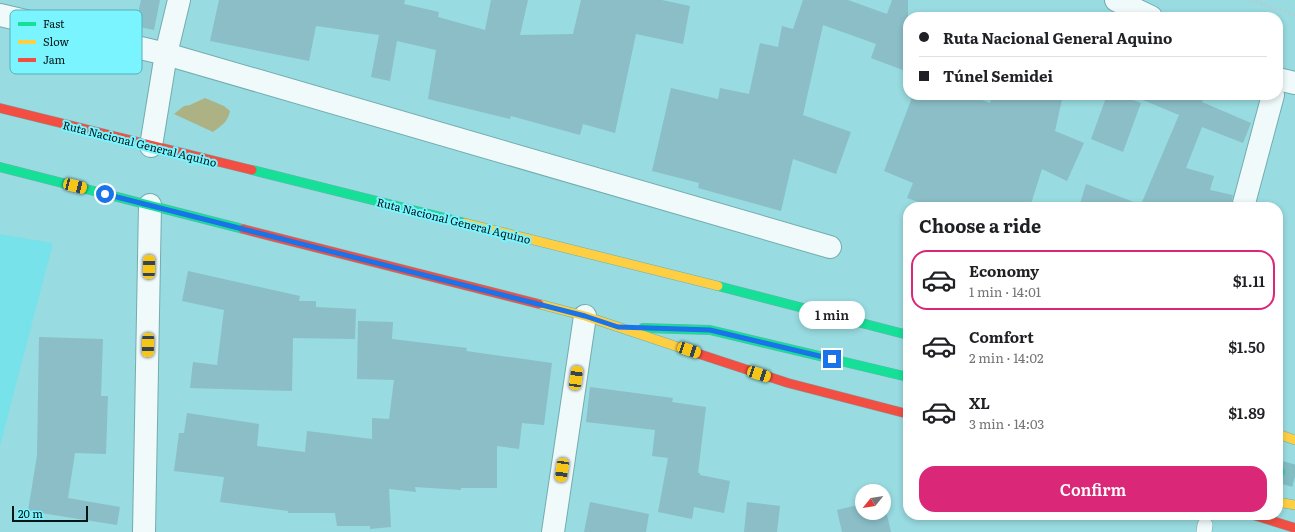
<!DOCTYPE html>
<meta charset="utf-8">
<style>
body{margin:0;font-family:Literata,serif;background:#f6f6f6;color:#202124;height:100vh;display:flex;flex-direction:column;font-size:15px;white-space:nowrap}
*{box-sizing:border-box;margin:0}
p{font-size:13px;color:#757577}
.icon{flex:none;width:22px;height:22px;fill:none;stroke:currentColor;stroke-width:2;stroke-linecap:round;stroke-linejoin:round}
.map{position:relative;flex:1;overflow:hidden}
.drawer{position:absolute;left:903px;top:202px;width:380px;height:318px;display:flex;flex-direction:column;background:#fff;border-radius:16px;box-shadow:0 2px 6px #0003}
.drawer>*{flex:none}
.guide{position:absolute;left:903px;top:12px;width:380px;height:88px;border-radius:16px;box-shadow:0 2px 6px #0003;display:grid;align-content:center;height:88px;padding:0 16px;background:#fff}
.needle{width:26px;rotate:240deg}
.buttons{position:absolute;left:855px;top:484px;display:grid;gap:8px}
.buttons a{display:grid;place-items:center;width:36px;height:36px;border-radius:50%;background:#fff;box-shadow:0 2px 6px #0003;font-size:20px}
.scale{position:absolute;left:12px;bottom:10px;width:76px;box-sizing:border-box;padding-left:4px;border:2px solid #001517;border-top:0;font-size:11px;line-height:14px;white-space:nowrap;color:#001517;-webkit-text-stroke:3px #7af4fe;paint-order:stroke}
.end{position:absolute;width:18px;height:18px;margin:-9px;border:5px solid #1a73e8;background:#fff;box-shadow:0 0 0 2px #fff}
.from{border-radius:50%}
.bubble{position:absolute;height:28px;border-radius:14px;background:#fff;box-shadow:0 2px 6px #0003;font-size:13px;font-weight:600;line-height:28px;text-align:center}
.car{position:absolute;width:12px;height:24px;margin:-12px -6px;border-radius:5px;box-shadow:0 0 3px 1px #0007;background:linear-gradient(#f5c518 24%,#345 0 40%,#f5c518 0 76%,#345 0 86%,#f5c518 0)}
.guide b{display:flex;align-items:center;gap:14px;height:38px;font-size:15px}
.guide b+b{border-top:1px solid #e0e0e0}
.guide i{width:10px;height:10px;background:#202124}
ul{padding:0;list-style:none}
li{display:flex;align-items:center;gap:12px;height:60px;margin:0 8px 6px;padding:0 8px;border:2px solid transparent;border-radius:16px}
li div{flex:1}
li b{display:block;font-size:15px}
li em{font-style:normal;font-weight:600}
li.active{border-color:#db2777}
li>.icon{width:36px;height:36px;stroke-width:1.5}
h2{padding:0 16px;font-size:18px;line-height:48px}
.cta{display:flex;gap:8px;margin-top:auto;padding:8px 16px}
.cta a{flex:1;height:46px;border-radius:16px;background:#db2777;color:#fff;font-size:16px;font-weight:600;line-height:46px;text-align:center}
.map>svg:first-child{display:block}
.built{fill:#78e2ea}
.forest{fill:#acb283}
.building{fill:#8bbec7}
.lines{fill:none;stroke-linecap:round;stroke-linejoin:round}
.highway-tunnel{stroke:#81bdc2;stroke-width:22;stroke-dasharray:22 11;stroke-linecap:butt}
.lane-casing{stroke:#73acb0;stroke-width:16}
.street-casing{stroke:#73acb0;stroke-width:24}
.fast-casing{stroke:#73acb0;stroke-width:10}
.slow-casing{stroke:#73acb0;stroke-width:10}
.jam-casing{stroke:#73acb0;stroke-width:10}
.path{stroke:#b7cbcc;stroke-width:2.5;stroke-dasharray:2 3;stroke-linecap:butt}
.lane{stroke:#f0fafa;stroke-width:15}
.street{stroke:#f0fafa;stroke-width:22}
.fast{stroke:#16e098;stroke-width:9}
.slow{stroke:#ffcf43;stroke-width:9}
.jam{stroke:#f24e42;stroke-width:9}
.route{stroke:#1a73e8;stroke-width:5}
.labels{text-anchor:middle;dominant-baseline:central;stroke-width:4;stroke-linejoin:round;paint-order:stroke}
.street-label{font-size:11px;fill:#001517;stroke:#7af4fe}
.key{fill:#7af4fe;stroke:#55b1b9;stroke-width:1}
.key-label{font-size:11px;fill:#001517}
</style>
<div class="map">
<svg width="1295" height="532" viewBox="0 0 1295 532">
<rect width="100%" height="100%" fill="#98dbe0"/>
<polygon class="built" points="0,234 53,243 0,446"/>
<path class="forest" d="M 205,98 L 224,106 L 230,111 C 228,122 221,126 213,132 L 174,114 L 184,106 L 190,105 Z"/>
<g class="building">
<polygon points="141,0 160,0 154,30 135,26"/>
<polygon points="219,0 405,0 404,4 439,12 438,17 485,30 491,0 528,0 520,35 573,34 581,0 662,0 690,6 683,44 636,34 615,133 583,124 580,135 511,116 510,119 428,99 436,50 397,41 390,81 371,77 379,35 316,26 309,61 210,41"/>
<polygon points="803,0 848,0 887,14 892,0 908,0 908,72 871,58 876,44 823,25 803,115 851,132 836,174 793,159 781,211 698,188 699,183 652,171 671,88 718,99 720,88 749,94 760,43 778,47 782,26 793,29"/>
<polygon points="913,95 969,95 990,103 993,95 1063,95 1055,131 1084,143 1067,181 1042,169 1030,207 932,207 907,198 913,183 884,171"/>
<polygon points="1107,95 1120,95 1141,103 1123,152 1091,139"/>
<polygon points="1131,95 1205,95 1202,102 1251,123 1243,143 1202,127 1186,168 1214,176 1210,190 1233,195 1231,207 1158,207 1142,202 1179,115"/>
<polygon points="1086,184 1142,205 1141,207 1079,207"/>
<polygon points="188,271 300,296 299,301 316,301 316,307 356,309 355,339 293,338 292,391 190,388 193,362 217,365 224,310 182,301"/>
<polygon points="358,321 393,322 392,339 467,348 466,351 552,363 544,425 522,423 519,449 497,446 497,488 461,488 461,490 415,487 416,492 389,489 391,527 370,529 370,526 337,526 335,513 288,513 288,511 220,502 224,477 174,471 179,433 184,433 187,413 259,424 257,446 305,452 307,431 372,439 372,418 389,419 394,380 357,379"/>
<polygon points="39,337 103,339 101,396 108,396 106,454 75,453 68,498 120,507 117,525 28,511 37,455"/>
<polygon points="590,387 673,398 672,402 706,407 698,473 700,473 700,475 730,481 724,513 694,507 692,519 658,512 668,458 652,456 655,430 586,422"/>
<polygon points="590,502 649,514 646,532 584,532"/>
<polygon points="747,502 780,506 777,532 744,532"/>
<polygon points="884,502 891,532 842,532 837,510 862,504 862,513 884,513"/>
</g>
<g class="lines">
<polyline class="highway-tunnel" points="1280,472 1295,476"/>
<defs>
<polyline id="lane" points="1204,532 1205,525"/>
<g id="street">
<polyline points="1116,0 1151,17"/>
<polyline points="0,15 166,54 830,247"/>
<polyline points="1278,79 1295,83"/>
<polyline points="151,146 166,54 179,0"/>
<polyline points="1243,207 1273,95"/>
<polyline points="144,532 150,205"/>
<polyline points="553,532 585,316"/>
</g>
<g id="fast">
<polyline points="0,167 243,229"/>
<polyline points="252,170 465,223"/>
<polyline points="718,286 908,335"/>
<polyline points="643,328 710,330 908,377"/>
<polyline points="1278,472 1280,472"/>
</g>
<g id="slow">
<polyline points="465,223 718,286"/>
<polyline points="539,304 585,316 684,349"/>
<polyline points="1278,434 1295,440"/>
<polyline points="1278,502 1295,505"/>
</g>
<g id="jam">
<polyline points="0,108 252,170"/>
<polyline points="243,229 539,304"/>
<polyline points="684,349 788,383 908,414"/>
<polyline points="1253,515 1295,528"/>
</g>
</defs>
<use href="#lane" class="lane-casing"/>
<use href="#street" class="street-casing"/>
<use href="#fast" class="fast-casing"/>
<use href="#slow" class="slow-casing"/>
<use href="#jam" class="jam-casing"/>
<polyline class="path" points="1251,0 1295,15"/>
<use href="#lane" class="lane"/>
<use href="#street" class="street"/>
<use href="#fast" class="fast"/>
<use href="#slow" class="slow"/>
<use href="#jam" class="jam"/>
</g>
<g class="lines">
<polyline class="route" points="105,194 585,316 618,327 710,330 832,359"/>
</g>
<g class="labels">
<g class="street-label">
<text transform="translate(140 143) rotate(14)">Ruta Nacional General Aquino</text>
<text transform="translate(454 220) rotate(14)">Ruta Nacional General Aquino</text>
</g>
</g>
<rect x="10" y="10" width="132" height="64" rx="6" class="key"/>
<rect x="18" y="22" width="18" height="4" fill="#16e098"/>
<rect x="18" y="40" width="18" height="4" fill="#ffcf43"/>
<rect x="18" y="58" width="18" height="4" fill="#f24e42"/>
<g class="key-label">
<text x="43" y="28">Fast</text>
<text x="43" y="46">Slow</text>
<text x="43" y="64">Jam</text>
</g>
</svg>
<div class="buttons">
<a><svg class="needle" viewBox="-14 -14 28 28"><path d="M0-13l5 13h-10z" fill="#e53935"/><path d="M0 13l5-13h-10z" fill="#757577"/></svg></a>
</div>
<div class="scale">20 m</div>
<i class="end from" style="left:105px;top:194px"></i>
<i class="end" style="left:832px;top:359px"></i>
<div class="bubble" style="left:799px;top:301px;width:66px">1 min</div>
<i class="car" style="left:75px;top:186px;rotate:104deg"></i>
<i class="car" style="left:149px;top:267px;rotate:1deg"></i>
<i class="car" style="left:148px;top:345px;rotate:181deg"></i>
<i class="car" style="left:689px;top:350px;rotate:108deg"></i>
<i class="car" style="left:759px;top:374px;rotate:108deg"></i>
<i class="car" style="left:576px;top:378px;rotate:8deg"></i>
<i class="car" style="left:562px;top:470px;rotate:188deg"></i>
<div class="guide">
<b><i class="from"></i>Ruta Nacional General Aquino</b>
<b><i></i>Túnel Semidei</b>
</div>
<section class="drawer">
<h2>Choose a ride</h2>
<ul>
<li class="active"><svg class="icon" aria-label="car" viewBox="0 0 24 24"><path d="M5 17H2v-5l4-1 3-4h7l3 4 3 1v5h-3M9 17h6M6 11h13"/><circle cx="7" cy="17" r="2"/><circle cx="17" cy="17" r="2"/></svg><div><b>Economy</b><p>1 min · 14:01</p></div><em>$1.11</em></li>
<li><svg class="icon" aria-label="car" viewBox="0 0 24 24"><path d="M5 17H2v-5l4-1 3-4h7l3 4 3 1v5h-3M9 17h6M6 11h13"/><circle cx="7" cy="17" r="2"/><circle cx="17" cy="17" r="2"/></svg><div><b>Comfort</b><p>2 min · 14:02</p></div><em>$1.50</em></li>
<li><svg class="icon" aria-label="car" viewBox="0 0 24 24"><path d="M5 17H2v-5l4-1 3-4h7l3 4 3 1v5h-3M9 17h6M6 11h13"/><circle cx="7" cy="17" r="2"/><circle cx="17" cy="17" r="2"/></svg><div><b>XL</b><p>3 min · 14:03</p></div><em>$1.89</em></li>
</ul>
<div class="cta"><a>Confirm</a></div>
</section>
</div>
